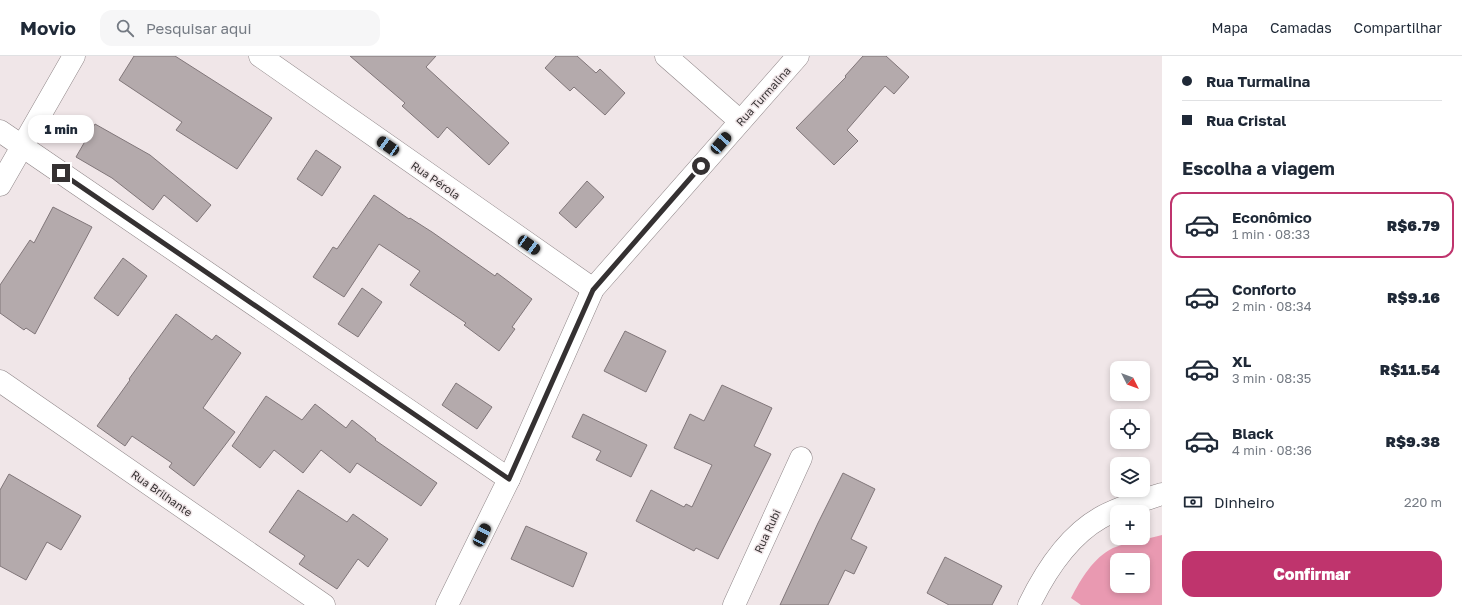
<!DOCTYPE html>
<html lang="pt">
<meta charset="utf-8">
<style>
body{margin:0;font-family:"Golos Text",sans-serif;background:#f6f6f7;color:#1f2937;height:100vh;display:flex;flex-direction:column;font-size:15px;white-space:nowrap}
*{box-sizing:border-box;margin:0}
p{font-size:13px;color:#747a83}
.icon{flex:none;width:22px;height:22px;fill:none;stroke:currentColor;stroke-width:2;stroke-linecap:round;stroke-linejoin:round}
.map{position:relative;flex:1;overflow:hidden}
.details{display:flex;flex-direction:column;background:#fff;width:300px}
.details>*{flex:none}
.hud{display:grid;align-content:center;height:88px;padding:0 20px;background:#fff}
.needle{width:26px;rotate:132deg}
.controls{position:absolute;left:1110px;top:305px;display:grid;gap:8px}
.controls a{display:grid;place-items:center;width:40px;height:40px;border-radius:8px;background:#fff;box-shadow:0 2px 6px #0003;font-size:20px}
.end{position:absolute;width:18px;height:18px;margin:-9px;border:5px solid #353132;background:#fff;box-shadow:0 0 0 2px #fff}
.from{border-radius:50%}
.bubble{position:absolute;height:28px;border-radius:12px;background:#fff;box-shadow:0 2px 6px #0003;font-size:13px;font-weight:800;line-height:28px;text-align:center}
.car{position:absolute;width:12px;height:24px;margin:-12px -6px;border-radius:5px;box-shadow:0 0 3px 1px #0007;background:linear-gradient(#222 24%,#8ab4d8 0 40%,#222 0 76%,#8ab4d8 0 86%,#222 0)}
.hud b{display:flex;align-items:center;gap:14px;height:38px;font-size:15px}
.hud b+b{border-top:1px solid #e0e1e3}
.hud i{width:10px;height:10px;background:#1f2937}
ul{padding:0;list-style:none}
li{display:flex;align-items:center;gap:12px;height:66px;margin:0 8px 6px;padding:0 12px;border:2px solid transparent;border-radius:12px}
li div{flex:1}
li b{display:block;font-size:15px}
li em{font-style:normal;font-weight:800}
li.current{border-color:#bf346d}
li>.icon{width:36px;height:36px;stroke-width:1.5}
h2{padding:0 20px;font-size:18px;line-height:48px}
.pay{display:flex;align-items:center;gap:10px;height:44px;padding:0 20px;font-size:15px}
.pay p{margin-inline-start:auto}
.button{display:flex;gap:8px;margin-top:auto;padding:8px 20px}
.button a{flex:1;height:46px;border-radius:12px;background:#bf346d;color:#fff;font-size:16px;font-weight:800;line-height:46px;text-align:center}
header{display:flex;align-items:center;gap:24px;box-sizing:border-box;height:56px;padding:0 20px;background:#fff;border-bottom:1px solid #e0e1e3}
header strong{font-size:19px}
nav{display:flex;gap:22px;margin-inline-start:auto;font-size:14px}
.search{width:280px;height:36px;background:#f6f6f7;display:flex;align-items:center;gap:10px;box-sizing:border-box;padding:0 14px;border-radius:12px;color:#747a83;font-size:15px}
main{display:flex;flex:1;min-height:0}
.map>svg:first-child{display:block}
.forest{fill:#e999b1;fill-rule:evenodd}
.building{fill:#b4aaac;stroke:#807679}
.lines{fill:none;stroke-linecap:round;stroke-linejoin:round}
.street-casing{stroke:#8f8688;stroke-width:23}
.street{stroke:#fff;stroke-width:22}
.route{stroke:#353132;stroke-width:5}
.labels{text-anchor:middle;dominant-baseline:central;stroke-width:3;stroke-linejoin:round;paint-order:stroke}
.street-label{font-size:11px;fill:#353132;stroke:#f0e6e8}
</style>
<header>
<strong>Movio</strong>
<div class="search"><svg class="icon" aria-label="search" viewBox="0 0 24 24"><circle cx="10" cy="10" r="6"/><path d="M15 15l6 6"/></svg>Pesquisar aqui</div>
<nav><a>Mapa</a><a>Camadas</a><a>Compartilhar</a></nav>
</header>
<main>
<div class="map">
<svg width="1162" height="549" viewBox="0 0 1162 549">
<rect width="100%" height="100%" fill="#f0e6e8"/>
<path class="forest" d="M 1162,479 L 1162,549 L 1081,549 L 1071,542 C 1081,523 1093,502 1113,492 C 1127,486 1147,483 1162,479 ZM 1117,504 L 1143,504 L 1143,530 L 1117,530 Z"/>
<g class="building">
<polygon points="134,0 175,0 272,62 237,113 176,74 182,66 119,24"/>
<polygon points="350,0 436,0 426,11 509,87 489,109 447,71 438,82 402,50 405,47"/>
<polygon points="556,0 577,0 596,17 600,13 625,37 605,59 574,31 570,35 545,12"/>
<polygon points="863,0 886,0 909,21 894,38 885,30 847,74 858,85 834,109 796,72 846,21 845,20"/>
<polygon points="95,68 150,99 211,149 197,166 164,139 153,154 112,122 76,101"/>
<polygon points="316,94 341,111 322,140 297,123"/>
<polygon points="587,125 604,141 576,172 559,157"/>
<polygon points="374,139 409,163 410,162 432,176 495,220 497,217 532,243 512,271 515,273 499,295 464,269 466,267 410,229 420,215 379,188 344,241 313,221 333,191 337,193"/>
<polygon points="53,151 92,171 35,278 26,272 24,274 0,257 0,229 30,184 34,187"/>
<polygon points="123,202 147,220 118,260 94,242"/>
<polygon points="362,232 382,246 358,281 338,268"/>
<polygon points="176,258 212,284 216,279 241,297 203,352 235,376 194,430 169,411 172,407 132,380 125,390 97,370 130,324 129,323"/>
<polygon points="625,275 666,295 646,336 604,315"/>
<polygon points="456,327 492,351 477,373 442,349"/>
<polygon points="722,329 772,352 754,390 771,398 718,503 696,492 694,495 636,465 651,434 684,451 686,448 692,451 712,409 674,392 690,358 704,365"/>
<polygon points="266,340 302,364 315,348 346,372 352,364 376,383 375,384 437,427 421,450 357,407 350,417 321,394 303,417 274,394 260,412 232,390"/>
<polygon points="583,358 647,389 631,421 596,404 601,395 572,381"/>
<polygon points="843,417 875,433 851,483 867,491 854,518 845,514 828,549 780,549 818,467"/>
<polygon points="9,418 81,460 61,494 47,486 26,524 0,510 0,434"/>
<polygon points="298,434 347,466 353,458 388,483 368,511 358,503 337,533 299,508 305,500 269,476"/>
<polygon points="526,470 587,497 573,531 511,503"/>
<polygon points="945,501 1002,530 992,549 949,549 927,537"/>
</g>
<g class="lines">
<defs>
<g id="street">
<polyline points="260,0 593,233"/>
<polyline points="666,0 740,65"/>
<polyline points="0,75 509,423"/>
<polyline points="0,129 74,0"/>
<polyline points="0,325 324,549"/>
<polyline points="447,549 509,423 593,233 798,0"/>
<polyline points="734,549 801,402"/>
<path d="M 1029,549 C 1045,516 1067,481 1100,462 C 1119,451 1141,445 1162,438"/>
</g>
</defs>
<use href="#street" class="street-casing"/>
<use href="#street" class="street"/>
</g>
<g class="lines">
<polyline class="route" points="61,117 509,423 593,234 701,110"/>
</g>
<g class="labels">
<g class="street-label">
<text transform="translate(763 40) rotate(-48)">Rua Turmalina</text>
<text transform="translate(436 124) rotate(35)">Rua Pérola</text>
<text transform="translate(162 437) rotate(35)">Rua Brilhante</text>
<text transform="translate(767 475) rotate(-65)">Rua Rubi</text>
</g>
</g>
</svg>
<div class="controls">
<a><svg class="needle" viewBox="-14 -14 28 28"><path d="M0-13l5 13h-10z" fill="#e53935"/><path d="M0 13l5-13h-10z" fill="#747a83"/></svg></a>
<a><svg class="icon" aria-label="locate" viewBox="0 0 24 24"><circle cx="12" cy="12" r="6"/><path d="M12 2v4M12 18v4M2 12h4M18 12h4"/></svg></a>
<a><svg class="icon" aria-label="layers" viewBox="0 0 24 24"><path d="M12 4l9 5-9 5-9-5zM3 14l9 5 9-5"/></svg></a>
<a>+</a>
<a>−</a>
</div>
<i class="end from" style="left:701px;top:110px"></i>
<i class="end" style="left:61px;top:117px"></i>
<div class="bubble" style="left:28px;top:59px;width:66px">1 min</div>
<i class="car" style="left:721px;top:87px;rotate:41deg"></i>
<i class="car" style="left:388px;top:90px;rotate:305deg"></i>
<i class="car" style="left:529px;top:189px;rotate:125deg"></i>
<i class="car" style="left:482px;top:479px;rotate:26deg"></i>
</div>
<section class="details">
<div class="hud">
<b><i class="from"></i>Rua Turmalina</b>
<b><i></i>Rua Cristal</b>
</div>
<h2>Escolha a viagem</h2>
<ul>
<li class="current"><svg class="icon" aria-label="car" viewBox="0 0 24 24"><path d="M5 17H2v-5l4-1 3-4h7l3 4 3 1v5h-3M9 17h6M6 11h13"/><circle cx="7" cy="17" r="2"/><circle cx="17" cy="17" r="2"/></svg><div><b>Econômico</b><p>1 min · 08:33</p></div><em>R$6.79</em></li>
<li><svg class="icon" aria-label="car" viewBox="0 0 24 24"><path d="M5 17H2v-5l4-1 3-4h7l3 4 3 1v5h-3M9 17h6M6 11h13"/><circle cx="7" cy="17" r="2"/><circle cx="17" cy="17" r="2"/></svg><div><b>Conforto</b><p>2 min · 08:34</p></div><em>R$9.16</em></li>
<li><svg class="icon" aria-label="car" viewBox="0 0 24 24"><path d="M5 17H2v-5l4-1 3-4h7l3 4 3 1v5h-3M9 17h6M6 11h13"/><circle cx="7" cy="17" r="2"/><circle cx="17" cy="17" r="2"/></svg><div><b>XL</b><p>3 min · 08:35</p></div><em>R$11.54</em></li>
<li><svg class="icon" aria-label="car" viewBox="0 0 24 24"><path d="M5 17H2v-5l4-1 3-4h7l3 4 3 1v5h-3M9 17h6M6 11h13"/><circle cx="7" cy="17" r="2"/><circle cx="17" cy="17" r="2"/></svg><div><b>Black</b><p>4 min · 08:36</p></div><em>R$9.38</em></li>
</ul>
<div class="pay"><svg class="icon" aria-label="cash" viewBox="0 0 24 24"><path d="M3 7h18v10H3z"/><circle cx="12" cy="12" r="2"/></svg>Dinheiro<p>220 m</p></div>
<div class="button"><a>Confirmar</a></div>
</section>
</main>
